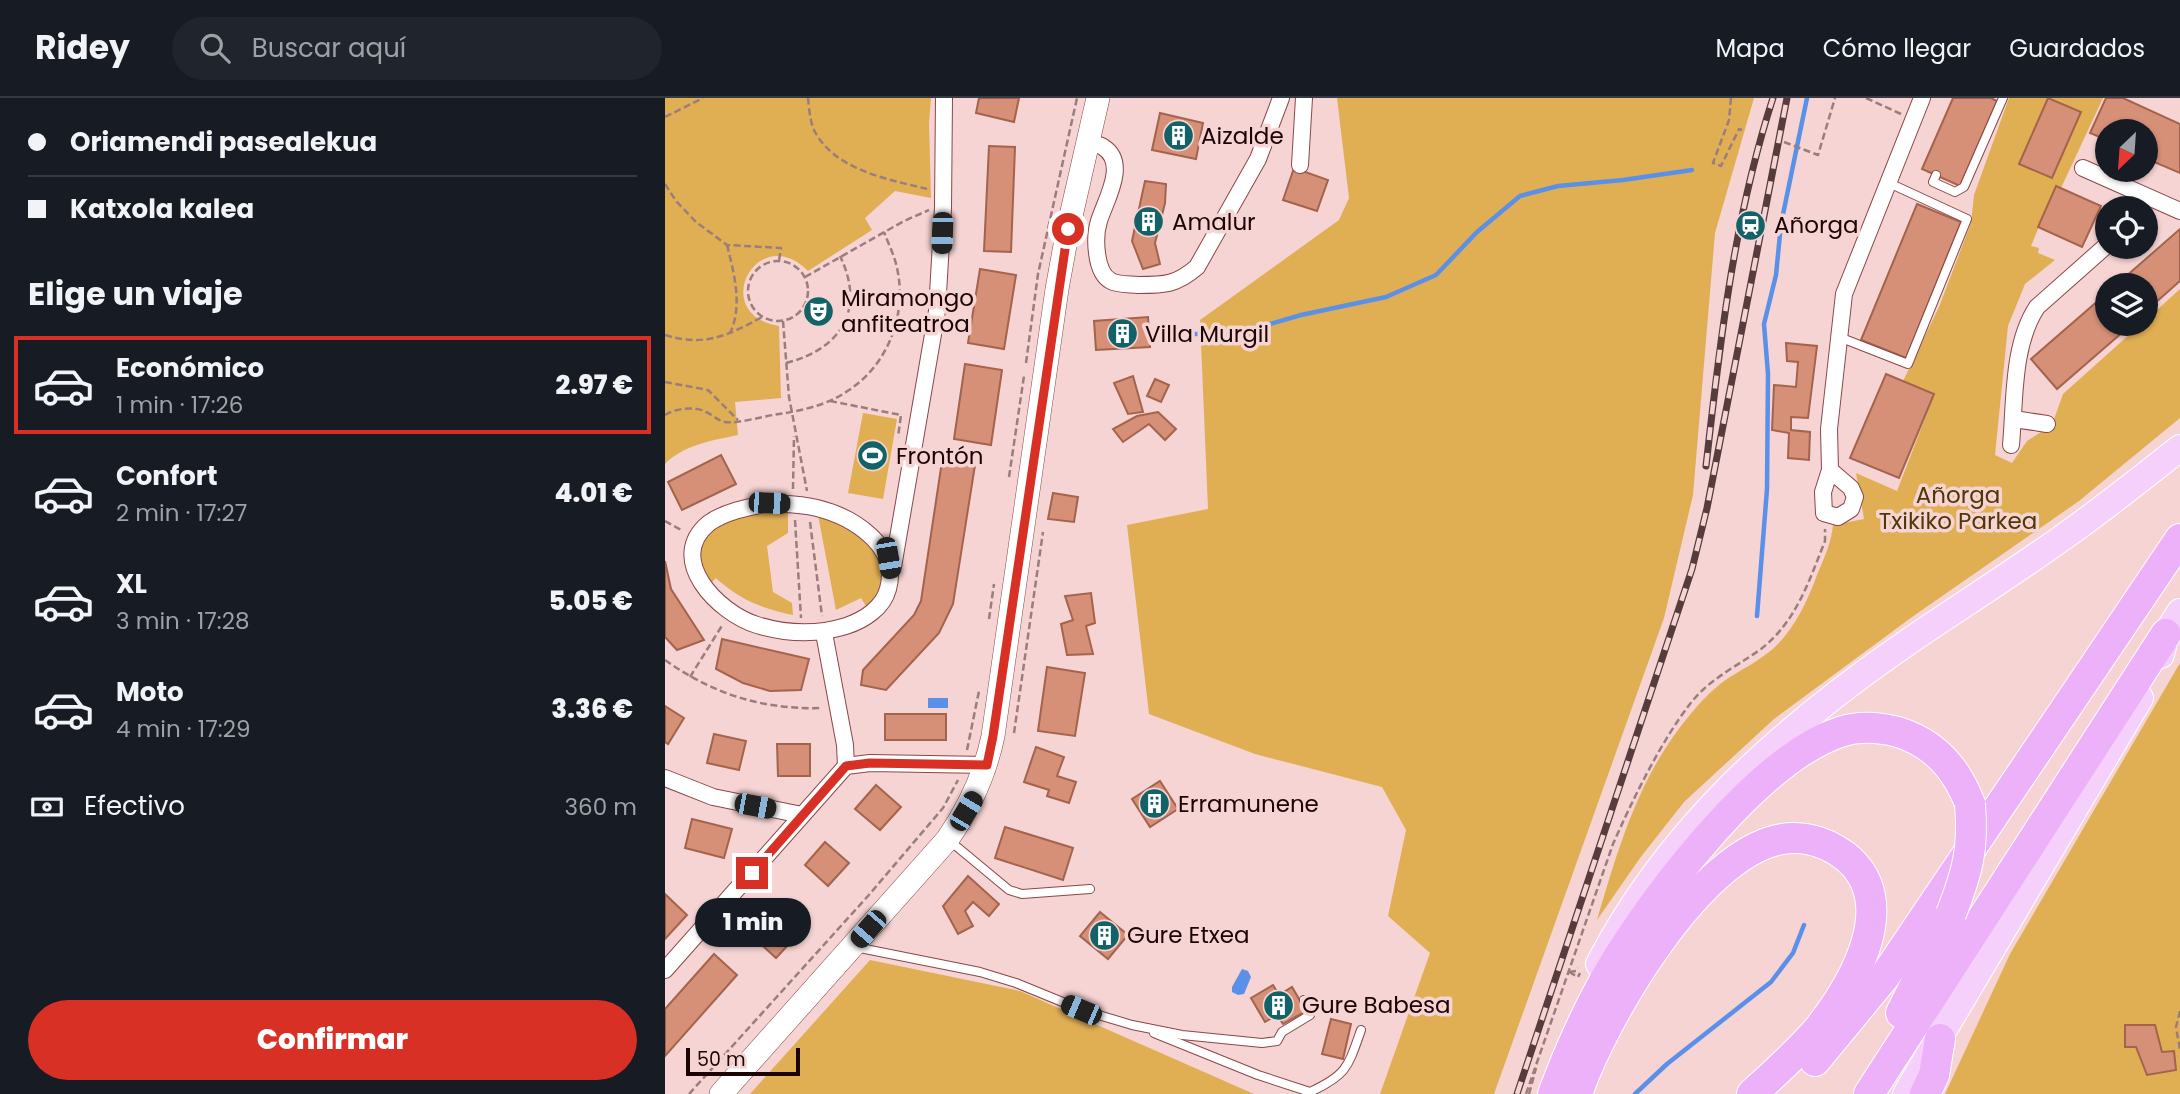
<!DOCTYPE html>
<html lang="es">
<meta charset="utf-8">
<style>
body{margin:0;font-family:Poppins,sans-serif;background:#20242c;color:#f1f3f6;height:100vh;display:flex;flex-direction:column;font-size:26px;white-space:nowrap}
*{box-sizing:border-box;margin:0}
p{font-size:23px;color:#9ea1a6}
.icon{flex:none;width:38px;height:38px;fill:none;stroke:currentColor;stroke-width:2;stroke-linecap:round;stroke-linejoin:round}
.map{position:relative;flex:1;overflow:hidden}
.panel{display:flex;flex-direction:column;background:#171b24;width:665px}
.panel>*{flex:none}
.guide{display:grid;align-content:center;height:154px;padding:0 28px;background:#171b24}
.needle{width:46px;rotate:205deg}
.tools{position:absolute;left:1430px;top:21px;display:grid;gap:14px}
.tools a{display:grid;place-items:center;width:63px;height:63px;border-radius:50%;background:#171b24;box-shadow:0 2px 5px #0004;font-size:35px}
.scale{position:absolute;left:21px;bottom:18px;width:114px;box-sizing:border-box;padding-left:7px;border:4px solid #1c0405;border-top:0;font-size:19px;line-height:24px;white-space:nowrap;color:#1c0405;-webkit-text-stroke:5px #f5d4d3;paint-order:stroke}
.end{position:absolute;width:32px;height:32px;margin:-16px;border:9px solid #d93025;background:#fff;box-shadow:0 0 0 4px #fff}
.from{border-radius:50%}
.bubble{position:absolute;height:49px;border-radius:24px;background:#171b24;box-shadow:0 2px 5px #0004;font-size:23px;font-weight:800;line-height:49px;text-align:center}
.car{position:absolute;width:21px;height:42px;margin:-21px -10px;border-radius:9px;box-shadow:0 0 5px 2px #0007;background:linear-gradient(#222 24%,#8ab4d8 0 40%,#222 0 76%,#8ab4d8 0 86%,#222 0)}
.guide b{display:flex;align-items:center;gap:24px;height:66px;font-size:26px}
.guide b+b{border-top:2px solid #363941}
.guide i{width:18px;height:18px;background:#f1f3f6}
ul{padding:0;list-style:none}
li{display:flex;align-items:center;gap:21px;height:98px;margin:0 14px 10px;padding:0 14px;border:4px solid transparent;border-radius:0px}
li div{flex:1}
li b{display:block;font-size:26px}
li em{font-style:normal;font-weight:800}
li.current{border-color:#d93025}
li>.icon{width:63px;height:63px;stroke-width:1.5}
h2{padding:0 28px;font-size:32px;line-height:84px}
.pay{display:flex;align-items:center;gap:18px;height:77px;padding:0 28px;font-size:26px}
.pay p{margin-inline-start:auto}
.primary-button{display:flex;gap:14px;margin-top:auto;padding:14px 28px}
.primary-button a{flex:1;height:80px;border-radius:42px;background:#d93025;color:#fff;font-size:28px;font-weight:800;line-height:80px;text-align:center}
header{display:flex;align-items:center;gap:42px;box-sizing:border-box;height:98px;padding:0 35px;background:#171b24;border-bottom:2px solid #363941}
header strong{font-size:33px}
nav{display:flex;gap:38px;margin-inline-start:auto;font-size:24px}
.search{width:490px;height:63px;background:#20242c;display:flex;align-items:center;gap:18px;box-sizing:border-box;padding:0 24px;border-radius:38px;color:#9ea1a6;font-size:26px}
main{display:flex;flex:1;min-height:0}
.map>svg:first-child{display:block}
.green{fill:#e0af54}
.water{fill:#5b90e9}
.lines{fill:none;stroke-linecap:round;stroke-linejoin:round}
.stream{stroke:#5b90e9;stroke-width:4.5}
.building{fill:#d59077;stroke:#a4634c;stroke-width:2}
.lane-casing{stroke:#8b4748;stroke-width:10}
.street-casing{stroke:#8b4748;stroke-width:18}
.secondary-casing{stroke:#8b4748;stroke-width:24}
.primary-casing{stroke:#fff;stroke-width:28}
.highway-casing{stroke:#fff;stroke-width:32}
.path{stroke:#9a7d7c;stroke-width:2.5;stroke-dasharray:7 3.5;stroke-linecap:butt}
.lane{stroke:#fff;stroke-width:8}
.street{stroke:#fff;stroke-width:16}
.secondary{stroke:#fff;stroke-width:23}
.primary{stroke:#f4d0fb;stroke-width:26}
.highway{stroke:#edb1f9;stroke-width:30}
.rail-casing{stroke:#563c3c;stroke-width:7}
.rail{stroke:#f5d4d3;stroke-width:4.5;stroke-dasharray:13;stroke-linecap:butt}
.highway-bridge-casing{stroke:#fff;stroke-width:32;stroke-linecap:butt}
.highway-bridge{stroke:#edb1f9;stroke-width:30}
.route{stroke:#d93025;stroke-width:9}
.labels{text-anchor:middle;dominant-baseline:central;stroke-width:7;stroke-linejoin:round;paint-order:stroke}
.poi-label{font-size:23px;fill:#1c0405;stroke:#f5d4d3;text-anchor:start}
.park-label{font-size:23px;fill:#4f3805;stroke:#f5d4d3}
</style>
<header>
<strong>Ridey</strong>
<div class="search"><svg class="icon" aria-label="search" viewBox="0 0 24 24"><circle cx="10" cy="10" r="6"/><path d="M15 15l6 6"/></svg>Buscar aquí</div>
<nav><a>Mapa</a><a>Cómo llegar</a><a>Guardados</a></nav>
</header>
<main>
<section class="panel">
<div class="guide">
<b><i class="from"></i>Oriamendi pasealekua</b>
<b><i></i>Katxola kalea</b>
</div>
<h2>Elige un viaje</h2>
<ul>
<li class="current"><svg class="icon" aria-label="car" viewBox="0 0 24 24"><path d="M5 17H2v-5l4-1 3-4h7l3 4 3 1v5h-3M9 17h6M6 11h13"/><circle cx="7" cy="17" r="2"/><circle cx="17" cy="17" r="2"/></svg><div><b>Económico</b><p>1 min · 17:26</p></div><em>2.97 €</em></li>
<li><svg class="icon" aria-label="car" viewBox="0 0 24 24"><path d="M5 17H2v-5l4-1 3-4h7l3 4 3 1v5h-3M9 17h6M6 11h13"/><circle cx="7" cy="17" r="2"/><circle cx="17" cy="17" r="2"/></svg><div><b>Confort</b><p>2 min · 17:27</p></div><em>4.01 €</em></li>
<li><svg class="icon" aria-label="car" viewBox="0 0 24 24"><path d="M5 17H2v-5l4-1 3-4h7l3 4 3 1v5h-3M9 17h6M6 11h13"/><circle cx="7" cy="17" r="2"/><circle cx="17" cy="17" r="2"/></svg><div><b>XL</b><p>3 min · 17:28</p></div><em>5.05 €</em></li>
<li><svg class="icon" aria-label="car" viewBox="0 0 24 24"><path d="M5 17H2v-5l4-1 3-4h7l3 4 3 1v5h-3M9 17h6M6 11h13"/><circle cx="7" cy="17" r="2"/><circle cx="17" cy="17" r="2"/></svg><div><b>Moto</b><p>4 min · 17:29</p></div><em>3.36 €</em></li>
</ul>
<div class="pay"><svg class="icon" aria-label="cash" viewBox="0 0 24 24"><path d="M3 7h18v10H3z"/><circle cx="12" cy="12" r="2"/></svg>Efectivo<p>360 m</p></div>
<div class="primary-button"><a>Confirmar</a></div>
</section>
<div class="map">
<svg width="1515" height="996" viewBox="0 0 1515 996">
<rect width="100%" height="100%" fill="#f5d4d3"/>
<g class="green">
<path d="M 0,0 L 266,0 L 264,25 L 266,100 L 230,93 L 200,120 L 207,132 L 143,173 C 93,122 42,216 114,228 L 116,300 L 70,304 L 73,337 C 49,342 18,347 0,366 Z"/>
<polygon points="672,0 1089,0 1050,135 1028,397 999,520 829,996 715,996 765,855 723,818 741,732 717,689 590,656 484,616 462,427 543,411 535,222 674,122 684,100"/>
<path d="M 1344,0 L 1438,0 L 1396,90 L 1391,88 L 1366,148 L 1374,150 L 1373,155 L 1390,162 L 1360,186 L 1343,228 L 1330,357 L 1347,365 L 1362,343 L 1387,327 L 1398,296 L 1476,226 L 1480,226 L 1481,222 L 1515,191 L 1515,320 L 1414,403 L 1247,519 L 1109,621 L 1019,704 L 975,760 L 932,822 C 952,754 972,685 1016,628 C 1031,609 1045,592 1065,579 C 1080,570 1095,562 1109,550 C 1130,530 1142,504 1152,477 C 1159,460 1166,446 1168,427 L 1199,421 L 1191,375 L 1232,393 L 1269,297 L 1238,283 L 1274,209 L 1306,125 L 1309,97 Z"/>
<polygon points="198,315 232,321 218,401 183,395"/>
<path d="M 95,412 L 123,412 L 123,435 L 102,448 L 108,494 L 127,505 L 128,517 C 98,511 75,502 51,480 L 43,488 C 15,439 55,425 95,412 Z"/>
<path d="M 153,417 C 193,429 248,469 202,510 L 196,500 L 171,512 Z"/>
<polygon points="1515,565 1515,996 1280,996 1345,856"/>
<polygon points="205,862 355,893 589,996 85,996"/>
</g>
<g class="water">
<rect x="263" y="600" width="20" height="10"/>
<polygon points="577,871 583,873 586,879 579,896 573,897 567,894 567,889"/>
</g>
<g class="lines">
<g class="stream">
<polyline points="529,236 559,236 598,228 636,217 721,199 771,177 812,134 855,98 893,88 958,82 1027,72"/>
<polyline points="1092,518 1102,391 1103,276 1099,226 1111,177 1116,126 1142,0"/>
<polyline points="970,996 1002,966 1106,884 1128,855 1139,827"/>
</g>
</g>
<g class="building">
<polygon points="314,0 354,0 349,24 311,15"/>
<polygon points="1288,0 1326,0 1332,3 1295,88 1257,71"/>
<polygon points="1383,0 1416,14 1387,80 1354,66"/>
<polygon points="1441,0 1458,0 1515,26 1515,75 1480,60 1480,33 1442,33 1442,42 1425,35"/>
<polygon points="495,15 538,25 531,61 487,52"/>
<polygon points="324,48 350,49 346,154 319,153"/>
<polygon points="629,70 663,82 652,113 618,102"/>
<polygon points="480,83 501,86 500,105 490,145 495,166 478,171 467,143"/>
<polygon points="1391,88 1436,108 1417,149 1373,129"/>
<polygon points="1252,106 1296,124 1241,260 1196,242"/>
<polygon points="1515,131 1515,183 1480,214 1480,187 1451,187"/>
<polygon points="315,171 351,177 339,251 303,245"/>
<polygon points="1442,195 1442,226 1467,226 1392,291 1366,261"/>
<polygon points="483,219 485,249 431,252 429,223"/>
<polygon points="1121,245 1152,248 1143,320 1126,319 1126,332 1145,334 1144,362 1123,360 1124,335 1107,332 1109,287 1131,289 1133,264 1122,263"/>
<polygon points="300,266 337,272 326,347 289,341"/>
<polygon points="1221,276 1269,296 1234,380 1185,360"/>
<polygon points="468,278 478,314 463,316 449,285"/>
<polygon points="490,281 504,287 496,304 482,298"/>
<polygon points="493,314 511,331 500,342 484,326 458,344 448,331 472,318"/>
<polygon points="56,357 71,386 17,412 3,384"/>
<polygon points="277,363 310,367 288,506 274,535 221,592 196,587 198,572 249,517 256,503"/>
<polygon points="388,395 413,399 409,424 383,421"/>
<polygon points="0,463 6,491 39,542 12,552 0,539"/>
<polygon points="426,495 430,525 421,528 428,556 402,557 396,526 408,522 400,498"/>
<polygon points="57,541 144,561 136,592 105,593 78,585 51,571"/>
<polygon points="382,569 420,575 410,638 373,633"/>
<polygon points="0,608 19,620 3,646 0,644"/>
<rect x="220" y="616" width="61" height="26"/>
<polygon points="49,636 81,643 74,672 42,665"/>
<polygon points="112,646 145,646 145,678 113,678"/>
<polygon points="371,649 399,659 392,678 411,684 404,705 382,698 384,692 359,684"/>
<polygon points="495,683 513,711 485,729 467,701"/>
<polygon points="211,687 236,709 215,732 190,711"/>
<polygon points="27,721 67,731 59,760 20,750"/>
<polygon points="340,729 408,750 398,782 330,760"/>
<polygon points="160,744 184,765 163,788 140,767"/>
<polygon points="303,778 334,806 324,818 308,804 300,813 308,828 293,836 278,808"/>
<polygon points="0,796 22,817 0,841"/>
<polygon points="112,810 136,833 111,860 87,838"/>
<polygon points="435,814 463,837 443,861 415,838"/>
<polygon points="49,856 72,877 0,958 0,911"/>
<polygon points="608,887 614,897 627,889 641,913 618,926 612,917 600,924 586,900"/>
<polygon points="666,921 686,926 678,961 657,956"/>
<polygon points="1460,927 1490,927 1497,954 1509,953 1511,972 1482,977 1471,949 1460,949"/>
</g>
<g class="lines">
<defs>
<g id="lane">
<polyline points="1271,77 1268,84 1290,94 1299,89 1338,0"/>
<polyline points="1174,239 1243,266 1302,121 1224,85"/>
<polyline points="285,743 344,792 357,796 425,791"/>
<polyline points="190,849 315,874 351,885 417,912 467,927 517,937 597,945 612,943 617,934 645,917 639,902"/>
<path d="M 489,935 L 593,977 L 645,994 C 682,977 683,969 696,932"/>
</g>
<g id="street">
<path d="M 423,44 C 427,46 434,46 438,49 C 464,65 440,103 434,123 C 429,139 430,175 446,183 C 453,187 465,186 473,187 C 500,187 511,187 532,169 L 593,61 L 616,0"/>
<polyline points="635,67 639,0"/>
<polyline points="1418,70 1515,113"/>
<polyline points="1349,321 1382,326"/>
<path d="M 1346,347 C 1350,303 1347,247 1372,209 L 1442,147"/>
<polyline points="1165,372 1186,390 1190,399 1186,411 1173,419 1159,415 1158,394 1165,372 1164,331 1179,196 1257,0"/>
<path d="M 104,405 C 120,406 136,406 152,410 C 188,419 235,448 223,491 C 218,510 199,522 181,528 C 152,537 122,536 92,527 C 53,515 0,461 44,425 C 61,413 84,409 104,405 Z"/>
<polyline points="228,469 272,213 278,110 279,0"/>
<polyline points="159,535 180,647 181,668"/>
<polyline points="0,680 48,699 137,717"/>
<polyline points="0,872 181,668 205,665 322,667"/>
</g>
<path id="secondary" d="M 56,996 L 282,742 C 305,709 320,677 328,638 L 392,191 L 403,131 L 433,0"/>
<g id="primary">
<polyline points="1496,557 1501,536 1515,514"/>
<path d="M 934,866 C 1004,730 1118,630 1243,544 C 1294,509 1347,476 1397,440 C 1437,412 1476,381 1515,350"/>
<polyline points="1241,996 1475,600"/>
</g>
<g id="highway">
<polyline points="1236,915 1286,816"/>
<polyline points="1150,963 1220,878 1515,441"/>
<path d="M 888,996 C 906,948 927,901 954,858 C 999,787 1095,661 1175,634 C 1193,628 1214,629 1233,634 C 1269,645 1292,671 1305,706"/>
<path d="M 912,996 C 938,921 1026,770 1105,744 C 1132,735 1159,742 1180,758 C 1237,803 1189,885 1155,929 C 1135,953 1110,975 1087,996"/>
<polyline points="1204,996 1501,536"/>
<polyline points="1260,996 1269,977 1275,941"/>
</g>
</defs>
<use href="#lane" class="lane-casing"/>
<use href="#street" class="street-casing"/>
<use href="#secondary" class="secondary-casing"/>
<use href="#primary" class="primary-casing"/>
<use href="#highway" class="highway-casing"/>
<g class="path">
<path d="M 143,0 C 144,10 145,23 149,32 C 169,72 222,81 262,91"/>
<polyline points="1066,0 1064,22 1048,65 1056,68 1074,31 1077,32"/>
<polyline points="1201,0 1236,16"/>
<polyline points="0,19 38,0"/>
<polyline points="1119,44 1153,57 1170,0"/>
<polyline points="0,86 11,103 31,124 62,147 116,150 114,163"/>
<path d="M 62,147 C 69,175 78,208 65,235"/>
<circle cx="113" cy="193" r="30"/>
<polyline points="140,179 239,123 264,112"/>
<polyline points="118,223 124,299 142,393"/>
<path d="M 0,237 C 38,249 63,238 97,219"/>
<path d="M 121,265 C 176,251 201,212 175,158"/>
<polyline points="361,265 373,176 412,0"/>
<polyline points="0,284 43,292 73,322"/>
<polyline points="165,303 236,317 233,339"/>
<path d="M 0,317 C 11,310 30,308 41,314 C 48,317 53,323 60,324 C 72,326 95,319 108,317 C 134,313 162,308 184,292 C 222,267 241,219 233,175 C 231,161 224,147 219,134"/>
<polyline points="344,379 359,278"/>
<polyline points="128,391 129,338"/>
<polyline points="130,422 136,520"/>
<polyline points="0,423 18,433"/>
<polyline points="145,424 157,518"/>
<polyline points="324,521 329,486"/>
<path d="M 0,562 C 48,596 98,612 157,610"/>
<polyline points="25,579 58,526"/>
<polyline points="349,635 378,434"/>
<polyline points="302,652 314,593"/>
<polyline points="904,874 911,873 913,870"/>
<polyline points="904,874 913,879 915,875"/>
<polyline points="1515,913 1511,929 1515,952"/>
<polyline points="24,996 203,798 278,710 293,682"/>
<path d="M 861,996 L 948,746 C 967,703 996,643 1025,606 C 1044,581 1071,569 1096,551 C 1131,524 1144,483 1160,443 L 1160,431"/>
<polyline points="864,996 871,970"/>
</g>
<use href="#lane" class="lane"/>
<use href="#street" class="street"/>
<use href="#secondary" class="secondary"/>
<use href="#primary" class="primary"/>
<use href="#highway" class="highway"/>
<defs>
<g id="rail">
<path d="M 1041,368 C 1055,243 1069,120 1108,0"/>
<polyline points="852,996 1027,471 1042,410 1122,0"/>
</g>
</defs>
<use href="#rail" class="rail-casing"/>
<use href="#rail" class="rail"/>
<defs>
<path id="highway-bridge" d="M 1286,816 C 1302,775 1309,751 1305,706"/>
</defs>
<use href="#highway-bridge" class="highway-bridge-casing"/>
<use href="#highway-bridge" class="highway-bridge"/>
</g>
<g class="lines">
<polyline class="route" points="87,775 181,668 205,665 322,667 328,638 403,131"/>
</g>
<defs>
<symbol id="building-disc" viewBox="-11 -11 22 22"><circle r="9.5" fill="#126267" stroke="#f5d4d3"/><path d="M-4-6H4V6H1V3H-1V6H-4ZM-2.5-4.3h1.7v1.8h-1.7ZM.8-4.3h1.7v1.8H.8ZM-2.5-1h1.7V.8h-1.7ZM.8-1h1.7V.8H.8Z" fill="#fff"/></symbol>
<symbol id="station-disc" viewBox="-11 -11 22 22"><circle r="9.5" fill="#126267" stroke="#f5d4d3"/><path d="M-3-6H3Q5-6 5-4V2Q5 4 3 4L4.5 6H3L1.5 4h-3L-3 6H-4.5L-3 4Q-5 4-5 2V-4Q-5-6-3-6ZM-3.5-4v3h7v-3ZM-3.5 1v1.5H-2V1ZM2 1v1.5H3.5V1Z" fill="#fff"/></symbol>
<symbol id="theatre-disc" viewBox="-11 -11 22 22"><circle r="9.5" fill="#126267" stroke="#f5d4d3"/><path d="M-5-5.5Q0-4 5-5.5V0Q5 5 0 6Q-5 5-5 0ZM-3.3-2.5H-1v1.5H-3.3ZM1-2.5H3.3v1.5H1ZM-2.8 1Q0 5.5 2.8 1Z" fill="#fff"/></symbol>
<symbol id="stadium-disc" viewBox="-11 -11 22 22"><circle r="9.5" fill="#126267" stroke="#f5d4d3"/><path d="M0-5a6.5 5 0 1 0 0 10a6.5 5 0 1 0 0-10ZM-3.5-1.8h7v3.6h-7Z" fill="#fff"/></symbol>
</defs>
<g fill-rule="evenodd">
<use href="#building-disc" x="496" y="20" width="35" height="35"/>
<use href="#building-disc" x="466" y="106" width="35" height="35"/>
<use href="#station-disc" x="1068" y="110" width="35" height="35"/>
<use href="#theatre-disc" x="136" y="196" width="35" height="35"/>
<use href="#building-disc" x="440" y="218" width="35" height="35"/>
<use href="#stadium-disc" x="190" y="340" width="35" height="35"/>
<use href="#building-disc" x="472" y="688" width="35" height="35"/>
<use href="#building-disc" x="422" y="820" width="35" height="35"/>
<use href="#building-disc" x="596" y="890" width="35" height="35"/>
</g>
<g class="labels">
<g class="poi-label">
<text x="536" y="38">Aizalde</text>
<text x="507" y="124">Amalur</text>
<text x="1109" y="127">Añorga</text>
<text x="176" y="200">Miramongo<tspan x="176" dy="26">anfiteatroa</tspan></text>
<text x="480" y="236">Villa Murgil</text>
<text x="231" y="358">Frontón</text>
<text x="513" y="706">Erramunene</text>
<text x="462" y="837">Gure Etxea</text>
<text x="637" y="907">Gure Babesa</text>
</g>
<g class="park-label">
<text x="1293" y="397">Añorga<tspan x="1293" dy="26">Txikiko Parkea</tspan></text>
</g>
</g>
</svg>
<div class="tools">
<a><svg class="needle" viewBox="-14 -14 28 28"><path d="M0-13l5 13h-10z" fill="#e53935"/><path d="M0 13l5-13h-10z" fill="#9ea1a6"/></svg></a>
<a><svg class="icon" aria-label="locate" viewBox="0 0 24 24"><circle cx="12" cy="12" r="6"/><path d="M12 2v4M12 18v4M2 12h4M18 12h4"/></svg></a>
<a><svg class="icon" aria-label="layers" viewBox="0 0 24 24"><path d="M12 4l9 5-9 5-9-5zM3 14l9 5 9-5"/></svg></a>
</div>
<div class="scale">50 m</div>
<i class="end from" style="left:403px;top:131px"></i>
<i class="end" style="left:87px;top:775px"></i>
<div class="bubble" style="left:30px;top:800px;width:116px">1 min</div>
<i class="car" style="left:277px;top:135px;rotate:182deg"></i>
<i class="car" style="left:104px;top:405px;rotate:92deg"></i>
<i class="car" style="left:223px;top:460px;rotate:170deg"></i>
<i class="car" style="left:90px;top:708px;rotate:101deg"></i>
<i class="car" style="left:301px;top:713px;rotate:31deg"></i>
<i class="car" style="left:203px;top:831px;rotate:221deg"></i>
<i class="car" style="left:416px;top:912px;rotate:293deg"></i>
</div>
</main>
